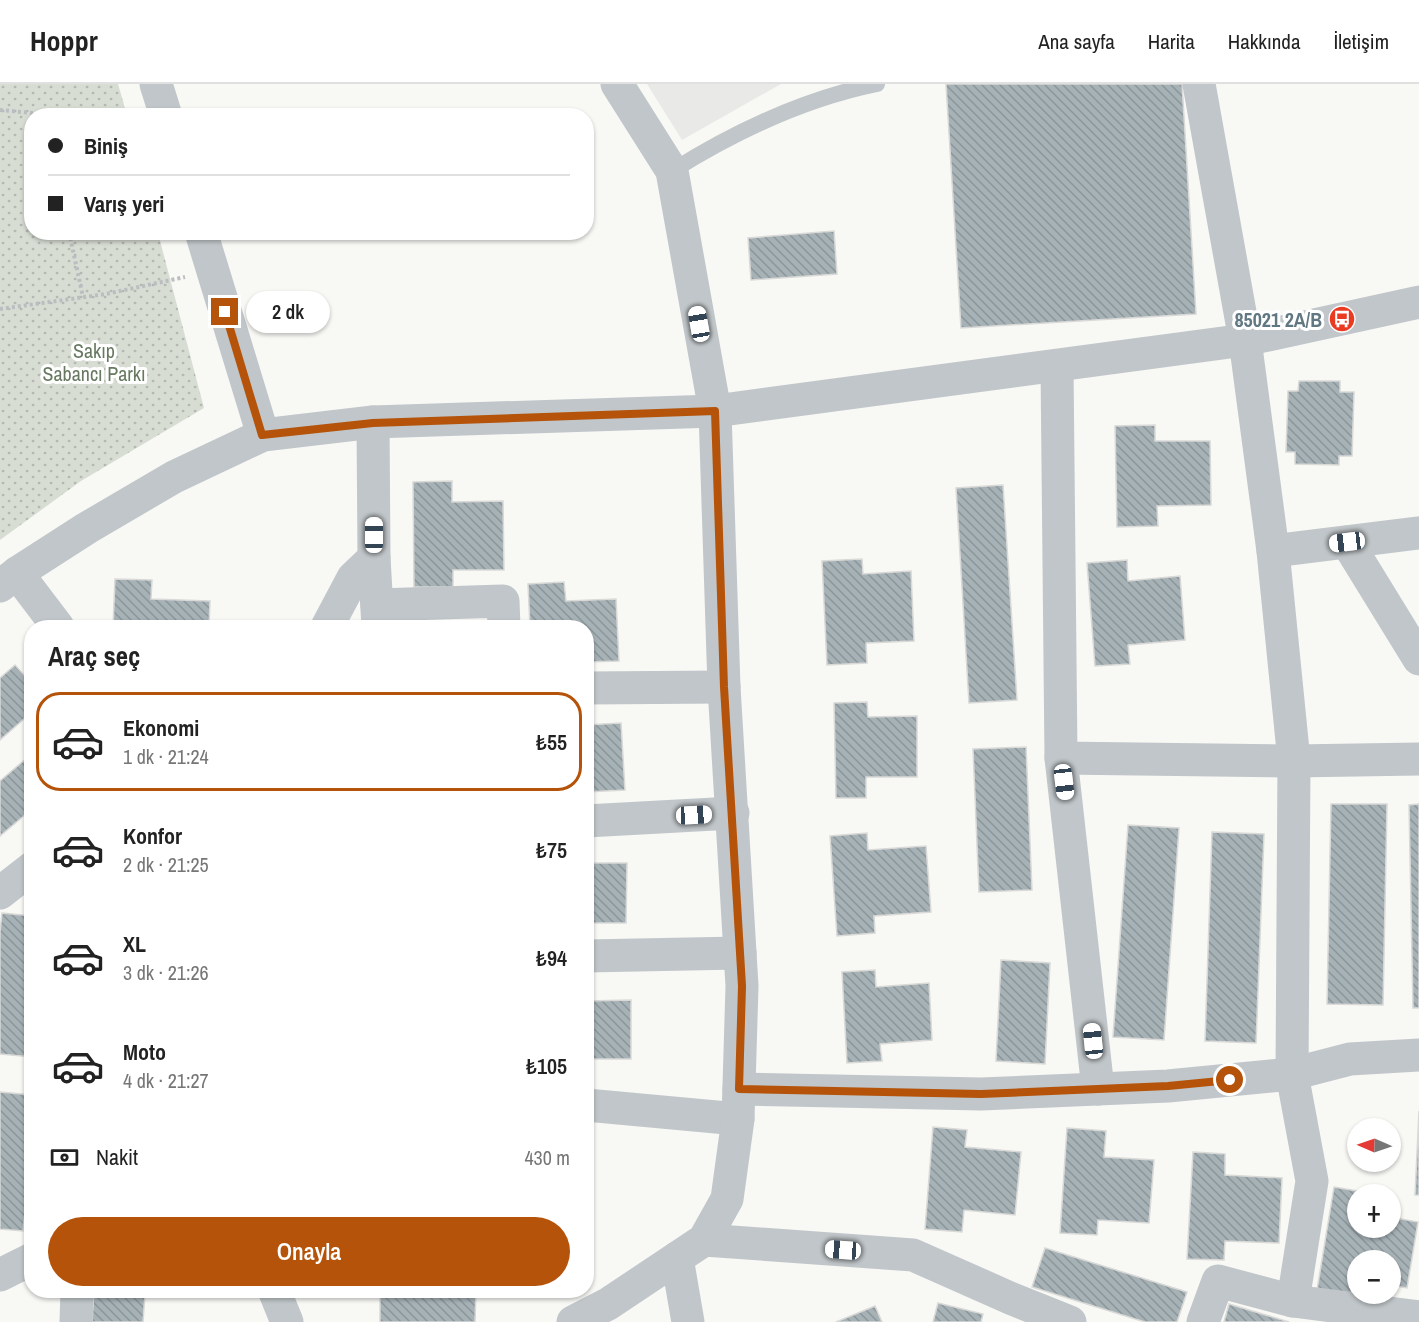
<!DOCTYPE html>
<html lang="tr">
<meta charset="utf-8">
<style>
body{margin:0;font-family:"Archivo Narrow",sans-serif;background:#f6f6f6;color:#222;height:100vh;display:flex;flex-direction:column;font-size:22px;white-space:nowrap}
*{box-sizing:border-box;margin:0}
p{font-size:20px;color:#767676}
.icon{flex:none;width:33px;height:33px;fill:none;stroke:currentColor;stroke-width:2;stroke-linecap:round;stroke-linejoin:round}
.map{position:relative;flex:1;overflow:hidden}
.details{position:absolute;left:24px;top:536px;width:570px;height:678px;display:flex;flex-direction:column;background:#fff;border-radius:24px;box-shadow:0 2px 4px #0004}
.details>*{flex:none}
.guide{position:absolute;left:24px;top:24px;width:570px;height:132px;border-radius:24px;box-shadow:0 2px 4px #0004;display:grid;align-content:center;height:132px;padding:0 24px;background:#fff}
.needle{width:39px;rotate:272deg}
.fabs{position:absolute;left:1347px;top:1034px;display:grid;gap:12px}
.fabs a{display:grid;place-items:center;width:54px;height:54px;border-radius:50%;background:#fff;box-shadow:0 2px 4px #0004;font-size:30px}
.end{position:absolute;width:27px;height:27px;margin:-14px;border:8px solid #b45309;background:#fff;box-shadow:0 0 0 3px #fff}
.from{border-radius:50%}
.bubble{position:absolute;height:42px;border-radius:21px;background:#fff;box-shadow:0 2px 4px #0004;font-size:20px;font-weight:600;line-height:42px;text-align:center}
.car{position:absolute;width:18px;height:36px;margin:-18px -9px;border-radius:8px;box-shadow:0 0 4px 2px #0007;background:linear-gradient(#fff 24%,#345 0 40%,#fff 0 76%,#345 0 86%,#fff 0)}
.guide b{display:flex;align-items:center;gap:21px;height:57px;font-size:22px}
.guide b+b{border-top:2px solid #e0e0e0}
.guide i{width:15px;height:15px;background:#222}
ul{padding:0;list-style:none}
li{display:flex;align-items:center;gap:18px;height:99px;margin:0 12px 9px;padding:0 12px;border:3px solid transparent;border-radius:24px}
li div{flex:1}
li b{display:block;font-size:22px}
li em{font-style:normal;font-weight:600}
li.current{border-color:#b45309}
li>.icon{width:54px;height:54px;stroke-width:1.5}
h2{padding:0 24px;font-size:27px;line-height:72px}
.pay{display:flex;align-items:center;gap:15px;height:66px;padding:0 24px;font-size:22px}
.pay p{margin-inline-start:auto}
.button{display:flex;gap:12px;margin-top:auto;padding:12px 24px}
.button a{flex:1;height:69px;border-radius:36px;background:#b45309;color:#fff;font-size:24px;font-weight:600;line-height:69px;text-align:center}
header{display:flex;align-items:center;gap:36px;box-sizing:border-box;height:84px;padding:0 30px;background:#fff;border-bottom:2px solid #e0e0e0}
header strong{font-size:28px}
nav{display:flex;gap:33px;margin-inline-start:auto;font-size:21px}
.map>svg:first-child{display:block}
.built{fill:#e9e9e8}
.park{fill:url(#park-dots)}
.building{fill:url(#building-back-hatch);stroke:#d9d9d7;stroke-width:1.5}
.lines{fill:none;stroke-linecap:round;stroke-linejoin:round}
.path{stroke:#babec0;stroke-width:4;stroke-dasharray:3 3;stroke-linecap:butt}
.service{stroke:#c0c6c9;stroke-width:16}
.minor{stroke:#c0c6c9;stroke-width:33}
.tertiary{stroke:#c0c6c9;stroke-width:33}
.route{stroke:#b45309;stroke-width:8}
.labels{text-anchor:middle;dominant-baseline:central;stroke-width:6;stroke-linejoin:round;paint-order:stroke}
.poi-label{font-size:20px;font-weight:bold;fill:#617781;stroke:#fff;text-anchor:end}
.park-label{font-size:20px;fill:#687961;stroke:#fff}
</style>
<header>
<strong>Hoppr</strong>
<nav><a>Ana sayfa</a><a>Harita</a><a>Hakkında</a><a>İletişim</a></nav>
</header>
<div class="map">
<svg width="1419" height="1238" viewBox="0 0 1419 1238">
<defs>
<pattern id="park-dots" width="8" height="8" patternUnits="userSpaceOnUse" patternTransform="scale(1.5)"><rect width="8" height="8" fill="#d8ddd4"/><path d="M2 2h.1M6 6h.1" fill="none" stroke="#b3b8b1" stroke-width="1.8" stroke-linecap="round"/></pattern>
<pattern id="building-back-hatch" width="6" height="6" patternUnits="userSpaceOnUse" patternTransform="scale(1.5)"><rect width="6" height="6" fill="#a7b2b7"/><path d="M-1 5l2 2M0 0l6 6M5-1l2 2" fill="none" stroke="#8b969a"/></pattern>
</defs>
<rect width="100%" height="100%" fill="#f8f8f5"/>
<polygon class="built" points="647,0 781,0 682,56"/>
<polygon class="park" points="0,0 118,0 127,31 32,32 32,148 158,149 204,324 81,397 0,456"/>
<g class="building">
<polygon points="946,0 1182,0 1196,230 961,244"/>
<polygon points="834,147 837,190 751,196 748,154"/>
<polygon points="1299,297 1340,297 1340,308 1354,308 1352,372 1339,372 1339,381 1295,380 1295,368 1286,368 1288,307 1298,307"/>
<polygon points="1155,341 1155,357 1210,357 1211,421 1157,422 1158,442 1117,443 1115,342"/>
<polygon points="452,397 452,418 503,417 504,486 453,486 453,503 414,503 413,398"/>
<polygon points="1003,401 1017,616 969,619 956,404"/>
<polygon points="862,475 863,490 911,487 914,557 866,559 867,579 827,581 822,477"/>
<polygon points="1127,476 1128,497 1180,492 1185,556 1128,561 1130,580 1095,582 1087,479"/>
<polygon points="115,495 152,496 151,515 210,517 209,543 113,543"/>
<polygon points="564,498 566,517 616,515 619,577 586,578 586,543 530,543 528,500"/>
<rect x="430" y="537" width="58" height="6"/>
<polygon points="15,581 32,600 32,628 0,656 0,594"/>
<polygon points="867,618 868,633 917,632 917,693 866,693 866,714 836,714 834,619"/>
<polygon points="621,639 625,706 586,708 586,641"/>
<polygon points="1026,663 1032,806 979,808 973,665"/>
<polygon points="28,673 32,677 32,725 0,752 0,697"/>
<polygon points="1331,720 1387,720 1383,921 1327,920"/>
<polygon points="1419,720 1419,924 1413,924 1409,721"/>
<polygon points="1128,741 1179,744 1164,956 1113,953"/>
<polygon points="1212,748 1264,750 1256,959 1205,957"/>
<polygon points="867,749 868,766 926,762 931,828 874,832 875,849 837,852 830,752"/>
<polygon points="586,779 627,779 626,839 586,839"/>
<polygon points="2,829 32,832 32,973 0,970 0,848"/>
<polygon points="1001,876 1050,879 1045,980 996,977"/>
<polygon points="875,886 876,903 929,899 932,956 880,960 882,977 847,979 842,888"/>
<polygon points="631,916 631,975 586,975 586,917"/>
<polygon points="0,1008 32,1011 32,1064 23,1147 0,1145"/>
<polygon points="1419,1027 1419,1111 1415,1111"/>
<polygon points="933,1043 967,1046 965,1063 1021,1068 1015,1131 964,1126 962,1148 925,1145"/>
<polygon points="1067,1044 1106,1047 1104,1073 1154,1076 1149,1139 1098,1136 1097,1151 1060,1149"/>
<polygon points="1193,1068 1225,1070 1225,1091 1282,1094 1279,1159 1225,1157 1224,1176 1187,1175"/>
<polygon points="1334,1103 1369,1109 1358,1110 1358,1143 1390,1143 1390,1133 1418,1138 1407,1204 1390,1201 1390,1176 1358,1176 1358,1196 1353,1195 1351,1212 1317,1206"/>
<polygon points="586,1111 590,1111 592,1169 586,1170"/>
<polygon points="1045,1164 1187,1208 1177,1238 1145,1238 1032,1203"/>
<polygon points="380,1206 476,1206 475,1238 380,1238"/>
<polygon points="94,1207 145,1210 143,1238 92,1238"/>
<polygon points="938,1219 983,1230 981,1238 933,1238"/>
<polygon points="1229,1220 1289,1238 1224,1238"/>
<polygon points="875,1222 882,1238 836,1238"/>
</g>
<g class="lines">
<g class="path">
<polyline points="0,26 43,30 43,32"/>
<polyline points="69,148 83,213"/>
<polyline points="0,225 106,210 185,193"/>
</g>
<path class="service" d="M 672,87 C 736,47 803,15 877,0"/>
<g class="minor">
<polyline points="156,0 166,32"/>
<polyline points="1199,0 1245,256 1273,467 1294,677 1292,990 1312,1097 1293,1217"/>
<polyline points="201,148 263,351"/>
<polyline points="1057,282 1061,674 1098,1005"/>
<polyline points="373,338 374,474 378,543"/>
<polyline points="1347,458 1419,575"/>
<polyline points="1273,467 1419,449"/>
<polyline points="17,489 58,543"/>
<polyline points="377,521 503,517 504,543"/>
<polyline points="327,543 353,494 374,474"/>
<polyline points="586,604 724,603"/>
<polyline points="1061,674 1294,677 1419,675"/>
<polyline points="586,737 733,729"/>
<polyline points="0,809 32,784"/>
<polyline points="586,872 740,869"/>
<polyline points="739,1005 981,1010 1168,1002 1292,990 1350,975 1419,971"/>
<polyline points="586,1021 738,1035"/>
<polyline points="704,1156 913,1171 1010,1214 1070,1238"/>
<polyline points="677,1174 688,1238"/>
<polyline points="0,1191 32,1175"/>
<polyline points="274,1206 287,1238"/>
<polyline points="76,1238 77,1206"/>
<polyline points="573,1238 608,1220 704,1156 727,1115 738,1035 742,902 724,603 715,327 672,87 617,0"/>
<polyline points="1203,1238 1218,1197 1293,1217 1419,1233"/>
</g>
<polyline class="tertiary" points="0,502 17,489 87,444 174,393 263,351 373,338 715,327 1245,256 1419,218"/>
</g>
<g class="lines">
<polyline class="route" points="225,228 262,351 373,339 715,327 724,603 742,902 739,1005 981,1010 1168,1002 1230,996"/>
</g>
<defs>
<symbol id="bus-disc" viewBox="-11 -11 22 22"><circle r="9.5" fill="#eb3a22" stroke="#fff"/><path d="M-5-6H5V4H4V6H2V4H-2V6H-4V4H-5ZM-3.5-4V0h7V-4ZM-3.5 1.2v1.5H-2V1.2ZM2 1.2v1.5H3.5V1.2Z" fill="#fff"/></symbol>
</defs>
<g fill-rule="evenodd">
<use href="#bus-disc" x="1327" y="220" width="30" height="30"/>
</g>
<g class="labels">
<g class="poi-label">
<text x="1322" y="235">85021 2A/B</text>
</g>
<g class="park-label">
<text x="94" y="266">Sakıp<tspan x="94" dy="23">Sabancı Parkı</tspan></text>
</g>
</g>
</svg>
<div class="fabs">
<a><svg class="needle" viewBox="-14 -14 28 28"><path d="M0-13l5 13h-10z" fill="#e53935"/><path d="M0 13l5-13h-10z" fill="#767676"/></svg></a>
<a>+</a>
<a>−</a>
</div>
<i class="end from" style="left:1230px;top:996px"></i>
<i class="end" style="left:225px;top:228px"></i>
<div class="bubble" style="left:246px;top:207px;width:84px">2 dk</div>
<i class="car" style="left:699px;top:240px;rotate:350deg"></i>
<i class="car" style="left:374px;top:451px;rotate:0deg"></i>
<i class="car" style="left:1347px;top:458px;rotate:263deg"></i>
<i class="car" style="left:1064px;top:698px;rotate:173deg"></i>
<i class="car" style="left:694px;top:731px;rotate:87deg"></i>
<i class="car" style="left:1093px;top:957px;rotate:354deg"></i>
<i class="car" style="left:843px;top:1166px;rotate:274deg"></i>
<div class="guide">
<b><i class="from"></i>Biniş</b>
<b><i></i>Varış yeri</b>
</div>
<section class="details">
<h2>Araç seç</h2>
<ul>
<li class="current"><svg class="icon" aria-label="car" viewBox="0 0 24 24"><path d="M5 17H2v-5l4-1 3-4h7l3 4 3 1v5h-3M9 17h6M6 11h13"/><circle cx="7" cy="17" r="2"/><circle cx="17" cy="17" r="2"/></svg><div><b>Ekonomi</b><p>1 dk · 21:24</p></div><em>₺55</em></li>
<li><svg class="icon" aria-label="car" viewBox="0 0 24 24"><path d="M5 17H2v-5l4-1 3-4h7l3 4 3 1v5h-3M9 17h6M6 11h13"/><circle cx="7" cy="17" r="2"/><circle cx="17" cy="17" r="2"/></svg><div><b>Konfor</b><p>2 dk · 21:25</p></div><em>₺75</em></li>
<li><svg class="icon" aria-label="car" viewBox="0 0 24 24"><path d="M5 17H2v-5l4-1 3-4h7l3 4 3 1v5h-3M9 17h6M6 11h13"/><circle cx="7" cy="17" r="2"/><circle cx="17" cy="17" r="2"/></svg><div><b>XL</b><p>3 dk · 21:26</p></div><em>₺94</em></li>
<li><svg class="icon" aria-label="car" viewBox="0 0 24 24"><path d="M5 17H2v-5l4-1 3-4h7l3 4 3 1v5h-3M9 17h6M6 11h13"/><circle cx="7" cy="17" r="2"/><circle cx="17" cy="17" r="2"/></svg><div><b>Moto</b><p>4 dk · 21:27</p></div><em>₺105</em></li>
</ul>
<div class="pay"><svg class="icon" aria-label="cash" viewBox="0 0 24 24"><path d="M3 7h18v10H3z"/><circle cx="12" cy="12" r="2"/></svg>Nakit<p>430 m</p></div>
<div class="button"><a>Onayla</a></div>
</section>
</div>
